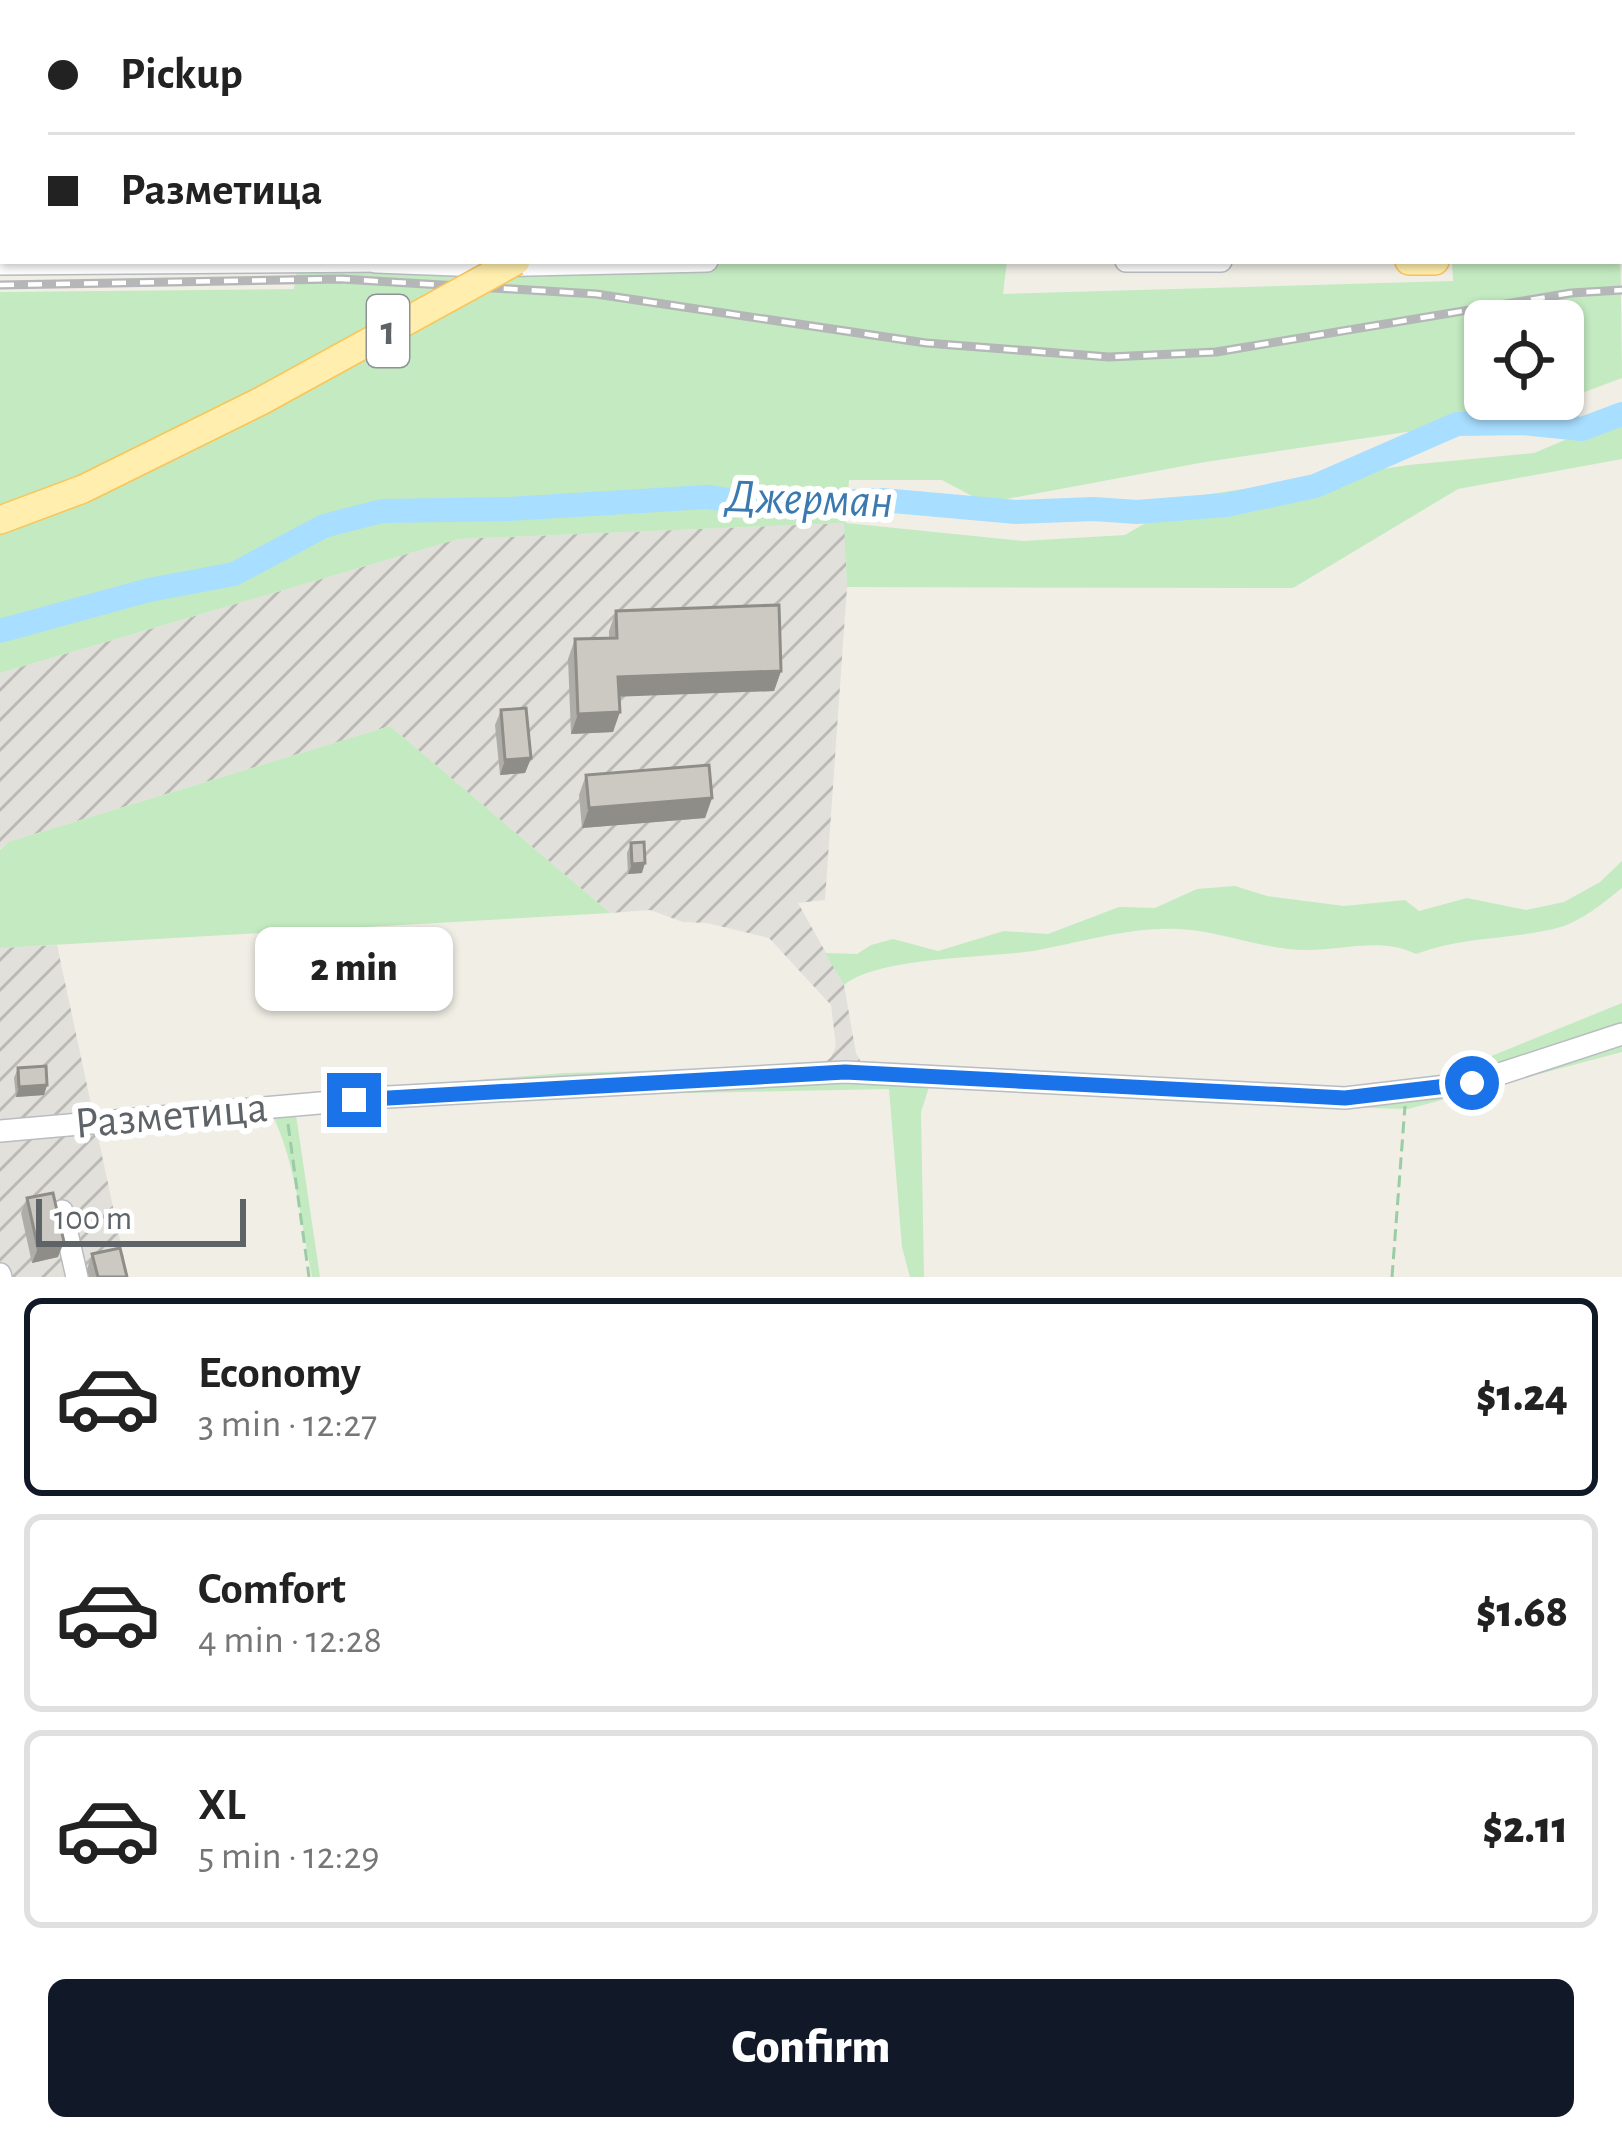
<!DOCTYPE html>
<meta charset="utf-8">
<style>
body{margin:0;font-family:"Alegreya Sans",sans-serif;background:#f2f2f2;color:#222;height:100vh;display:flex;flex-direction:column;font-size:45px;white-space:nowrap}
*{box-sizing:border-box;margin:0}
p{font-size:39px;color:#767676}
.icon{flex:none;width:66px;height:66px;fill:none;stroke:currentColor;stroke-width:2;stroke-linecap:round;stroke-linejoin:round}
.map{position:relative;height:1277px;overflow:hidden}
.drawer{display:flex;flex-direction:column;background:#fff;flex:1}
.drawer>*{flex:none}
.top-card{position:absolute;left:0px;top:0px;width:1623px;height:264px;box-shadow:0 3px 9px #0004;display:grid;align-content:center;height:264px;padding:0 48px;background:#fff}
.controls{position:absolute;left:1464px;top:300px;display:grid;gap:24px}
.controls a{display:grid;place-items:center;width:120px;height:120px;border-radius:18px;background:#fff;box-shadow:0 3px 9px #0004;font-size:60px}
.scale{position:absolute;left:36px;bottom:30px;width:210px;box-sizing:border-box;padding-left:12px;border:6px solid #5e6368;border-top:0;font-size:33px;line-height:42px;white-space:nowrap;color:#5e6368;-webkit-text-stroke:9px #fff;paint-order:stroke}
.end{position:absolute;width:54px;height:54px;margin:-27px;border:15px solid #1a73e8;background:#fff;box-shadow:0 0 0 6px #fff}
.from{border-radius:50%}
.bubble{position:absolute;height:84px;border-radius:18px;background:#fff;box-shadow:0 3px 9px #0004;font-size:39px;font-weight:800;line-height:84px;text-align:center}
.top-card b{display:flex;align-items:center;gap:42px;height:114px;font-size:45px}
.top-card b+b{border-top:3px solid #e0e0e0}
.top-card i{width:30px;height:30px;background:#222}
ul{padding:21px 0 0;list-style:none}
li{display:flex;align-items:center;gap:36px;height:198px;margin:0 24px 18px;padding:0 24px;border:6px solid #e0e0e0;border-radius:18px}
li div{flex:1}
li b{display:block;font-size:45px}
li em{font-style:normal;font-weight:800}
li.on{border-color:#111827}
li>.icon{width:108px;height:108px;stroke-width:1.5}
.button{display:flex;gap:24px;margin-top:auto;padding:24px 48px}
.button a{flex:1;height:138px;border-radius:18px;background:#111827;color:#fff;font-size:48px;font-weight:800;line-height:138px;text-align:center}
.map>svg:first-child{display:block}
.industrial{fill:url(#industrial-furrows)}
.grass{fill:#c3eac1;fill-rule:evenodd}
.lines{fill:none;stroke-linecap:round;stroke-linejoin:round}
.river{stroke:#a8deff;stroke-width:24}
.minor-casing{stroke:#b9bcc1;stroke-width:24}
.major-casing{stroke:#fbc455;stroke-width:30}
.path{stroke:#9acca6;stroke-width:3;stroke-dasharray:12 6;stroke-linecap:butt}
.minor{stroke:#fff;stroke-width:21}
.major{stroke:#ffeead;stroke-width:27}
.rail-casing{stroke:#b5b6b7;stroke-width:9}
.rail{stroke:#fff;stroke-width:4.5;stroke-dasharray:14;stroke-linecap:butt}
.major-bridge-casing{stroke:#fbc455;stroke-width:30;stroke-linecap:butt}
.major-bridge{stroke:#ffeead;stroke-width:27}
.wall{fill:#afada8}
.shaded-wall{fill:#8f8d88}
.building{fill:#ccc9c3;stroke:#8f8d88;stroke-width:3}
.route{stroke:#1a73e8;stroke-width:15}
.labels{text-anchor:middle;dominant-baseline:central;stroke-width:12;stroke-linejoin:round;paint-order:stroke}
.shield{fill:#fff;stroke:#8e9295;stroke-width:3}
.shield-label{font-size:42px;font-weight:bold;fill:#5e6368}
.street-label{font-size:45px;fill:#5e6368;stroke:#fff}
.water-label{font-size:48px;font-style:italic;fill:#3a7ab0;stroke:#fff}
</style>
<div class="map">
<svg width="1622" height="1277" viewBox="0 0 1622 1277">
<defs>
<pattern id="industrial-furrows" width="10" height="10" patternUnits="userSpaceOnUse" patternTransform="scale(3)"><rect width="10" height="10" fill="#e2e0db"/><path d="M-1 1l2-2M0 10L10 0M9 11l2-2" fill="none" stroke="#bab9b5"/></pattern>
</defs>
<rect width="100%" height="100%" fill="#f1eee6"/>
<g class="industrial">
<polygon points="845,523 847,587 825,900 798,903 844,985 856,1053 862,1064 820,1066 831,1057 836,1046 831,1005 769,938 707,923 683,922 650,910 610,913 390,726 8,842 0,849 0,673 458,539"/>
<polygon points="57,945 128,1277 0,1277 0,948"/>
</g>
<g class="grass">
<path d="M 1620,221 L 1622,378 L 1485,429 L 1406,432 L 1205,462 L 985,503 L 942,480 L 849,480 L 846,523 L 1023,541 L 1125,535 L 1190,497 L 1409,465 L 1534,453 L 1622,416 L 1622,459 L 1458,489 L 1293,588 L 847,587 L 844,523 L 458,539 L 0,673 L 0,292 L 294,289 L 298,263 L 1007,261 L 1003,294 L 1453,281 L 1452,261 L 1620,261 ZM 1485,321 L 1563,321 L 1563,399 L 1485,399 Z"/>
<polygon points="390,726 610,913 0,948 0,850 8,842"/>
<path d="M 1622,861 L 1622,888 C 1603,903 1581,922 1557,928 C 1509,940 1462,936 1416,954 C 1382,937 1343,950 1307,950 C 1263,950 1222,931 1179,929 C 1128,927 1083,942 1033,951 C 986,958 878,957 844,985 L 825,953 L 857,954 L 871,945 L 893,939 L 938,951 L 1004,931 L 1048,934 L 1119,907 L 1155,908 L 1197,889 L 1235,886 L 1267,896 L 1344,906 L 1405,900 L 1419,911 L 1467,898 L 1526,910 L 1564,902 L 1600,882 Z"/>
<path d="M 1622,1003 L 1622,1052 L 1408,1109 L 1224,1104 L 929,1087 L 921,1112 L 924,1277 L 910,1277 L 902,1247 L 889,1089 L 498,1097 L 296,1115 L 320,1277 L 312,1277 C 301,1223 296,1164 272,1114 L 96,1130 L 92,1111 L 565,1073 L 820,1066 L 1314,1092 L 1430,1081 Z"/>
</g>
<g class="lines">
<polyline class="river" points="0,631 149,590 234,574 324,526 382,511 509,509 707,497 763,505 882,500 1016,512 1094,509 1137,512 1226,505 1315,486 1457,424 1523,423 1582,429 1622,414"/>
<defs>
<g id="minor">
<polyline points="244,0 244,3"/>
<polyline points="729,3 731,0"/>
<polyline points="960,3 965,0"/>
<polyline points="0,224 3,224"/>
<polyline points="1126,261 1221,261"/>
<polyline points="376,262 481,266 707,261"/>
<polyline points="0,264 384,261"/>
<polyline points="0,1131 388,1097 845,1072 1345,1098 1472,1083 1622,1034"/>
<polyline points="62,1211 77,1277"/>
<polyline points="0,1274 1,1277"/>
</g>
<g id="major">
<polyline points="1620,217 1622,217"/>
<polyline points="1409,261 1435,261"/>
<polyline points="0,520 83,489 261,401"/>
</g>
</defs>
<use href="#minor" class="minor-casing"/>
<use href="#major" class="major-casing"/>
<g class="path">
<polyline points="288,1124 309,1277"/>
<polyline points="1392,1277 1405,1106"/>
</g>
<use href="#minor" class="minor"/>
<use href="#major" class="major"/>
<defs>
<polyline id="rail" points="0,285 341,279 596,294 926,343 1109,357 1216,352 1571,293 1622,290"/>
</defs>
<use href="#rail" class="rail-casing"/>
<use href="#rail" class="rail"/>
<defs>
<polyline id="major-bridge" points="261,401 516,261"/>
</defs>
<use href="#major-bridge" class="major-bridge-casing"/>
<use href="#major-bridge" class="major-bridge"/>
</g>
<g class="wall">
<polygon points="616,611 781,671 774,691 619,696 613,732 571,734 568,659 575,639 609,638 609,631"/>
<polygon points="501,710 531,758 525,773 500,775 495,725"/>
<polygon points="586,775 712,798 705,818 582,828 579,795"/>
<polygon points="631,843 642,873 628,874 627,853"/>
<polygon points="18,1068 47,1085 44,1095 16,1097 14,1078"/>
<polygon points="27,1198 58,1257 32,1263 21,1213"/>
<polygon points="92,1254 127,1277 89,1277 87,1269"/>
</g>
<g class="shaded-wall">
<polygon points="781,671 774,691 611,697 618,677"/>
<polygon points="620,712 613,732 571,734 578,714"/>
<polygon points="531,758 525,773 500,775 505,760"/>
<polygon points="712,798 705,818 582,828 589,808"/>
<polygon points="645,863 642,873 628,874 632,864"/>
<polygon points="47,1085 44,1095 16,1097 19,1087"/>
<polygon points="64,1242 58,1257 32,1263 38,1248"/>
</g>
<g class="building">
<polygon points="779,605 781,671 618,677 620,712 578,714 575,639 617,638 616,611"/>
<polygon points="526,708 531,758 505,760 501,710"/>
<polygon points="709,765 712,798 589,808 586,775"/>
<polygon points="644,842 645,863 632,864 631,843"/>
<polygon points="46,1066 47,1085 19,1087 18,1068"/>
<polygon points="53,1193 64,1242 38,1248 27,1198"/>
<polygon points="120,1248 127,1277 98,1277 92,1254"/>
</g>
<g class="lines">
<polyline class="route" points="354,1100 845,1072 1345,1098 1472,1083"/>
</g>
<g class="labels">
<rect class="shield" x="367" y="295" width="42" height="72" rx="9"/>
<g class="shield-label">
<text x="388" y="331">1</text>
</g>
<g class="street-label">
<text transform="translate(171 1116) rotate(-5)">Разметица</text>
</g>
<g class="water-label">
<text transform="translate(809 500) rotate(2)">Джерман</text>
</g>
</g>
</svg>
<div class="controls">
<a><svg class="icon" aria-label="locate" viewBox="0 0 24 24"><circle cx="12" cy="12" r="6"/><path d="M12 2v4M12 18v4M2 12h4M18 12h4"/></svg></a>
</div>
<div class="scale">100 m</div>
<i class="end from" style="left:1472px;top:1083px"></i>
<i class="end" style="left:354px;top:1100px"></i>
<div class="bubble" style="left:255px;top:927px;width:198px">2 min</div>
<div class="top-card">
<b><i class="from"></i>Pickup</b>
<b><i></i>Разметица</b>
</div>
</div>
<section class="drawer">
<ul>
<li class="on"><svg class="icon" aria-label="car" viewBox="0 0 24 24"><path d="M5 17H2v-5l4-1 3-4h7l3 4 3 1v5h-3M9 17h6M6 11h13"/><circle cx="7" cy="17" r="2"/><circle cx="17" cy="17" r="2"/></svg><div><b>Economy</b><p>3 min · 12:27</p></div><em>$1.24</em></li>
<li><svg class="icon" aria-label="car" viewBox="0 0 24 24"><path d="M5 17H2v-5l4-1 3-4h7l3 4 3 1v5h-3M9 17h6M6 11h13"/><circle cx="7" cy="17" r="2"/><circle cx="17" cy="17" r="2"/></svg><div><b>Comfort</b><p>4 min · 12:28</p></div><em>$1.68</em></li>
<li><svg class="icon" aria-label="car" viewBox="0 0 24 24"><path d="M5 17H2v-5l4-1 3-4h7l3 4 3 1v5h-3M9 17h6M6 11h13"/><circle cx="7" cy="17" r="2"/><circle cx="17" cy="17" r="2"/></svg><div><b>XL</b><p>5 min · 12:29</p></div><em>$2.11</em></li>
</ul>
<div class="button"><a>Confirm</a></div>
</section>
